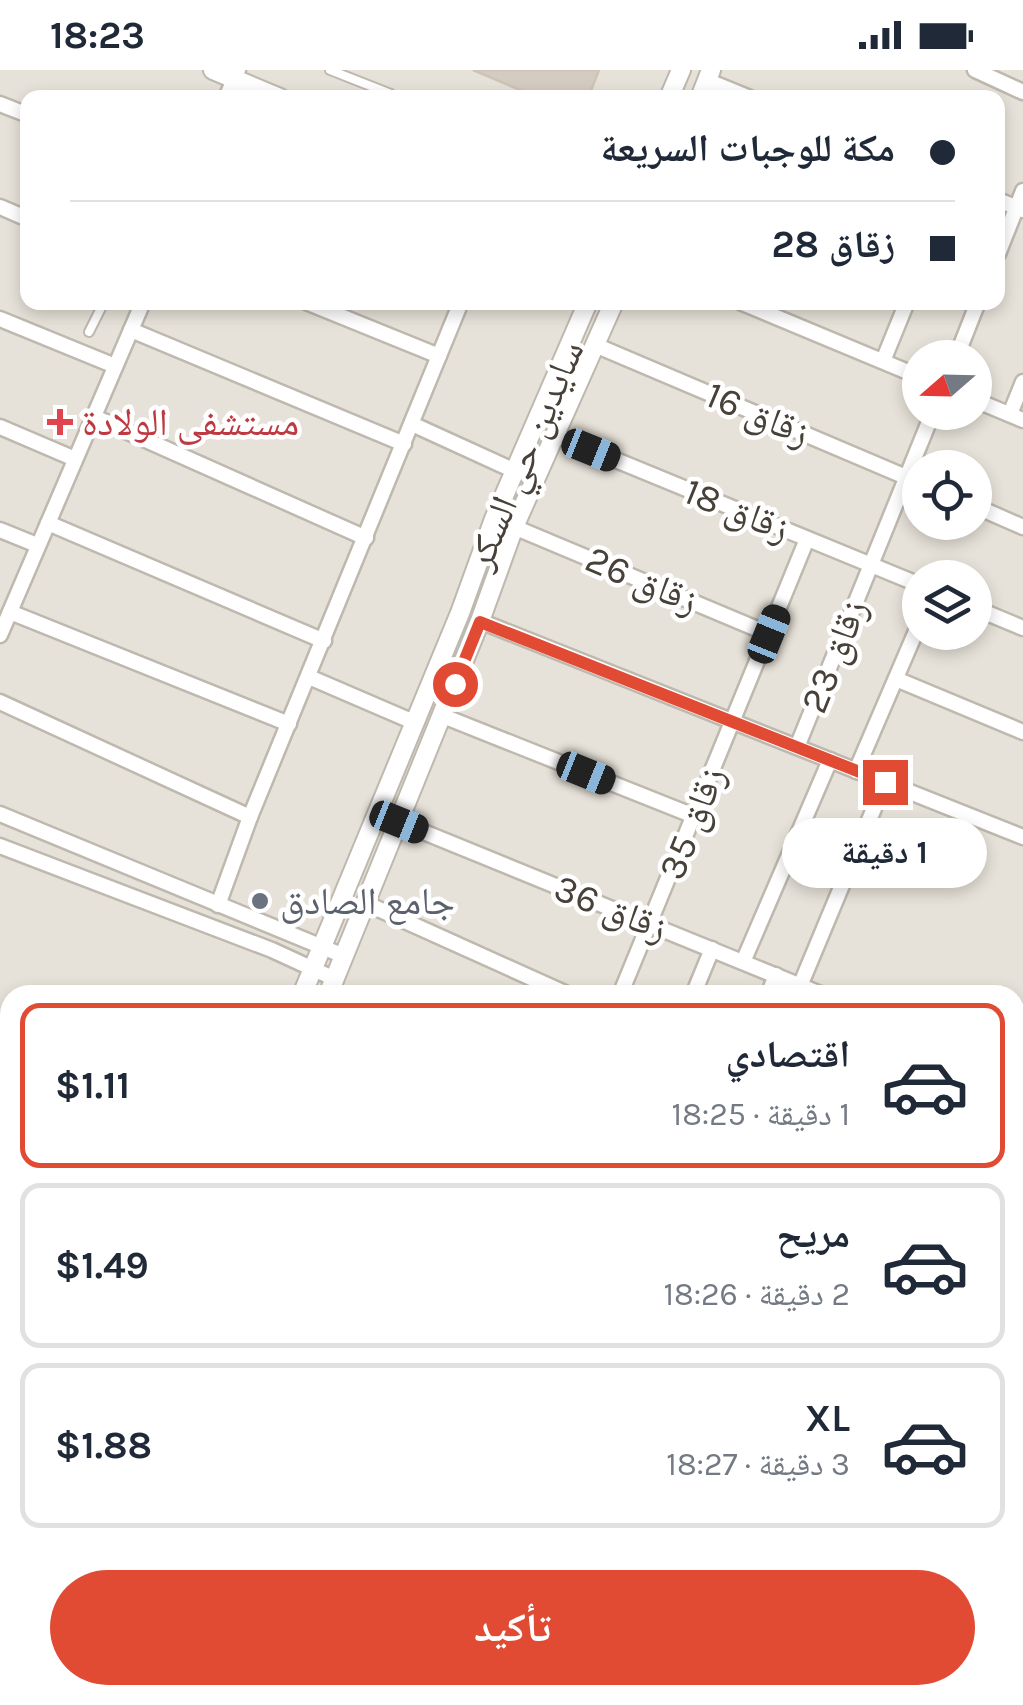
<!DOCTYPE html>
<html lang="ar">
<meta charset="utf-8">
<style>
body{margin:0;font-family:Karla,"Noto Naskh Arabic",sans-serif;background:#f6f6f7;color:#1f2937;direction:rtl;height:100vh;display:flex;flex-direction:column;font-size:38px;white-space:nowrap}
*{box-sizing:border-box;margin:0}
p{font-size:32px;color:#747a83}
.icon{flex:none;width:55px;height:55px;fill:none;stroke:currentColor;stroke-width:2;stroke-linecap:round;stroke-linejoin:round}
.map{position:relative;flex:1;overflow:hidden;direction:ltr}
.panel{position:absolute;left:0px;top:915px;width:1025px;height:720px;display:flex;flex-direction:column;background:#fff;border-radius:30px 30px 0 0;box-shadow:0 5px 15px #0003;direction:rtl}
.panel>*{flex:none}
.guide{position:absolute;left:20px;top:20px;width:985px;height:220px;border-radius:20px;box-shadow:0 5px 15px #0003;direction:rtl;display:grid;align-content:center;height:220px;padding:0 50px;background:#fff}
.needle{width:65px;rotate:250deg}
.fabs{position:absolute;left:902px;top:270px;display:grid;gap:20px}
.fabs a{display:grid;place-items:center;width:90px;height:90px;border-radius:50%;background:#fff;box-shadow:0 5px 15px #0003;font-size:50px}
.end{position:absolute;width:45px;height:45px;margin:-22px;border:12px solid #e14b34;background:#fff;box-shadow:0 0 0 5px #fff}
.from{border-radius:50%}
.bubble{position:absolute;height:70px;border-radius:35px;background:#fff;box-shadow:0 5px 15px #0003;font-size:32px;font-weight:700;line-height:70px;text-align:center;direction:rtl}
.car{position:absolute;width:30px;height:60px;margin:-30px -15px;border-radius:12px;box-shadow:0 0 8px 2px #0007;background:linear-gradient(#222 24%,#8ab4d8 0 40%,#222 0 76%,#8ab4d8 0 86%,#222 0)}
.guide b{display:flex;align-items:center;gap:35px;height:95px;font-size:38px}
.guide b+b{border-top:2px solid #e0e1e3}
.guide i{width:25px;height:25px;background:#1f2937}
ul{padding:18px 0 0;list-style:none}
li{display:flex;align-items:center;gap:30px;height:165px;margin:0 20px 15px;padding:0 30px;border:5px solid #e0e1e3;border-radius:20px}
li div{flex:1}
li b{display:block;font-size:38px}
li em{font-style:normal;font-weight:700}
li.current{border-color:#e14b34}
li>.icon{width:90px;height:90px;stroke-width:1.5}
.primary-button{display:flex;gap:20px;margin-top:auto;padding:20px 50px}
.primary-button a{flex:1;height:115px;border-radius:60px;background:#e14b34;color:#fff;font-size:40px;font-weight:700;line-height:115px;text-align:center}
.status{display:flex;justify-content:space-between;align-items:center;height:70px;padding:0 50px;background:#fff;direction:ltr}
.status svg{height:28px;fill:currentColor}
.map>svg:first-child{display:block}
.residential{fill:#e7e2d9;fill-rule:evenodd}
.building{fill:#d4ccc1;stroke:#cec4b5;stroke-width:2.5}
.lines{fill:none;stroke-linecap:round;stroke-linejoin:round}
.service-casing{stroke:#beb8ae;stroke-width:12}
.minor-casing{stroke:#beb8ae;stroke-width:19}
.tertiary-casing{stroke:#beb8ae;stroke-width:22}
.service{stroke:#fff;stroke-width:8}
.minor{stroke:#fff;stroke-width:14}
.tertiary{stroke:#fff;stroke-width:18}
.route{stroke:#e14b34;stroke-width:12}
.health-dot{fill:#e0444e;stroke:#fff;stroke-width:4}
.worship-dot{fill:#6b7280;stroke:#fff;stroke-width:4}
.labels{text-anchor:middle;dominant-baseline:central;stroke-width:9;stroke-linejoin:round;paint-order:stroke}
.street-label{font-size:38px;fill:#474139;stroke:#fff}
.health-label{font-size:38px;fill:#be3a42;stroke:#fff;text-anchor:start}
.worship-label{font-size:38px;fill:#5b616d;stroke:#fff;text-anchor:start}
</style>
<div class="status"><b>18:23</b><svg viewBox="0 0 49 12"><path d="M0 12V9h3v3zM5 12V6h3v6zM10 12V3h3v9zM15 12V0h3v12zM26 1h20v11H26zM47 4h2v5h-2z"/></svg></div>
<div class="map">
<svg width="1023" height="1635" viewBox="0 0 1023 1635">
<rect width="100%" height="100%" fill="#f3f1eb"/>
<path class="residential" d="M 0,0 L 1023,0 L 1023,1635 L 0,1635 ZM 28,28 L 998,28 L 998,232 L 28,232 ZM 920,288 L 975,288 L 975,342 L 920,342 ZM 920,398 L 975,398 L 975,452 L 920,452 ZM 920,508 L 975,508 L 975,562 L 920,562 ZM 10,925 L 1015,925 L 1015,1625 L 10,1625 Z"/>
<polygon class="building" points="473,0 599,0 588,28 539,28"/>
<g class="lines">
<defs>
<g id="service">
<polyline points="330,0 391,24"/>
<polyline points="89,262 104,232"/>
</g>
<g id="minor">
<polyline points="975,0 1023,22"/>
<polyline points="706,10 750,28"/>
<polyline points="226,28 238,0"/>
<polyline points="0,34 28,45"/>
<polyline points="998,130 1023,140"/>
<polyline points="0,137 28,149"/>
<polyline points="998,184 1023,121"/>
<polyline points="306,232 439,286"/>
<polyline points="740,232 920,307"/>
<polyline points="0,249 115,296"/>
<polyline points="131,260 404,374"/>
<polyline points="595,275 920,413"/>
<polyline points="956,288 978,232"/>
<polyline points="883,291 907,232"/>
<polyline points="975,330 1023,350"/>
<polyline points="1010,344 1023,312"/>
<polyline points="92,346 366,468"/>
<polyline points="412,354 515,401"/>
<polyline points="0,357 75,389"/>
<polyline points="555,365 920,515"/>
<polyline points="975,436 1023,457"/>
<polyline points="48,453 324,571"/>
<polyline points="514,457 769,564"/>
<polyline points="0,460 37,475"/>
<polyline points="975,538 1023,558"/>
<polyline points="10,542 289,654"/>
<polyline points="480,551 1023,767"/>
<polyline points="0,565 143,232"/>
<polyline points="309,607 416,653"/>
<polyline points="896,609 1023,662"/>
<polyline points="0,632 250,747"/>
<polyline points="443,646 694,746"/>
<polyline points="797,677 933,342"/>
<polyline points="856,701 920,552"/>
<polyline points="0,744 344,886"/>
<polyline points="399,752 823,925"/>
<polyline points="0,776 272,880 335,909"/>
<polyline points="365,833 569,925"/>
<polyline points="218,835 250,747 461,232"/>
<polyline points="743,892 830,690"/>
<polyline points="800,916 885,712"/>
<polyline points="620,925 807,469"/>
<polyline points="693,925 712,879"/>
<polyline points="768,925 776,905"/>
<polyline points="1015,1003 1023,1007"/>
<polyline points="1015,1060 1023,1042"/>
<polyline points="1015,1209 1023,1212"/>
<polyline points="1015,1523 1023,1526"/>
<polyline points="0,1528 10,1532"/>
<polyline points="239,1625 263,1635"/>
<polyline points="841,1625 866,1635"/>
<polyline points="0,1631 9,1635"/>
<polyline points="140,1635 144,1625"/>
<polyline points="213,1635 217,1625"/>
<polyline points="629,1635 632,1625"/>
</g>
<g id="tertiary">
<polyline points="213,0 280,28"/>
<polyline points="669,28 681,0"/>
<polyline points="700,28 711,0"/>
<polyline points="302,925 460,543 494,449 588,232"/>
<polyline points="328,925 480,551 514,457 614,232"/>
<polyline points="1015,1333 1023,1314"/>
<polyline points="0,1372 10,1376"/>
<polyline points="0,1396 10,1401"/>
<polyline points="560,1625 585,1635"/>
<polyline points="964,1625 989,1635"/>
<polyline points="893,1635 897,1625"/>
</g>
</defs>
<use href="#service" class="service-casing"/>
<use href="#minor" class="minor-casing"/>
<use href="#tertiary" class="tertiary-casing"/>
<use href="#service" class="service"/>
<use href="#minor" class="minor"/>
<use href="#tertiary" class="tertiary"/>
</g>
<g class="lines">
<polyline class="route" points="455,614 480,552 885,712"/>
</g>
<path class="health-dot" d="M55 337h10v10h10v10h-10v10h-10v-10h-10v-10h10z"/>
<circle class="worship-dot" cx="260" cy="831" r="10"/>
<g class="labels">
<g class="street-label">
<text transform="translate(758 344) rotate(23)">زقاق 16</text>
<text transform="translate(525 385) rotate(-67)">سايدين حي السكر</text>
<text transform="translate(737 440) rotate(22)">زقاق 18</text>
<text transform="translate(642 510) rotate(23)">زقاق 26</text>
<text transform="translate(834 586) rotate(-68)">زقاق 23</text>
<text transform="translate(692 753) rotate(-68)">زقاق 35</text>
<text transform="translate(611 838) rotate(22)">زقاق 36</text>
</g>
<g class="health-label">
<text x="82" y="352">مستشفى الولادة</text>
</g>
<g class="worship-label">
<text x="280" y="831">جامع الصادق</text>
</g>
</g>
</svg>
<div class="fabs">
<a><svg class="needle" viewBox="-14 -14 28 28"><path d="M0-13l5 13h-10z" fill="#e53935"/><path d="M0 13l5-13h-10z" fill="#747a83"/></svg></a>
<a><svg class="icon" aria-label="locate" viewBox="0 0 24 24"><circle cx="12" cy="12" r="6"/><path d="M12 2v4M12 18v4M2 12h4M18 12h4"/></svg></a>
<a><svg class="icon" aria-label="layers" viewBox="0 0 24 24"><path d="M12 4l9 5-9 5-9-5zM3 14l9 5 9-5"/></svg></a>
</div>
<i class="end from" style="left:455px;top:614px"></i>
<i class="end" style="left:885px;top:712px"></i>
<div class="bubble" style="left:782px;top:748px;width:205px">1 دقيقة</div>
<i class="car" style="left:591px;top:380px;rotate:112deg"></i>
<i class="car" style="left:769px;top:564px;rotate:22deg"></i>
<i class="car" style="left:586px;top:703px;rotate:112deg"></i>
<i class="car" style="left:399px;top:752px;rotate:112deg"></i>
<div class="guide">
<b><i class="from"></i>مكة للوجبات السريعة</b>
<b><i></i>زقاق 28</b>
</div>
<section class="panel">
<ul>
<li class="current"><svg class="icon" aria-label="car" viewBox="0 0 24 24"><path d="M5 17H2v-5l4-1 3-4h7l3 4 3 1v5h-3M9 17h6M6 11h13"/><circle cx="7" cy="17" r="2"/><circle cx="17" cy="17" r="2"/></svg><div><b>اقتصادي</b><p>1 دقيقة · 18:25</p></div><em>$1.11</em></li>
<li><svg class="icon" aria-label="car" viewBox="0 0 24 24"><path d="M5 17H2v-5l4-1 3-4h7l3 4 3 1v5h-3M9 17h6M6 11h13"/><circle cx="7" cy="17" r="2"/><circle cx="17" cy="17" r="2"/></svg><div><b>مريح</b><p>2 دقيقة · 18:26</p></div><em>$1.49</em></li>
<li><svg class="icon" aria-label="car" viewBox="0 0 24 24"><path d="M5 17H2v-5l4-1 3-4h7l3 4 3 1v5h-3M9 17h6M6 11h13"/><circle cx="7" cy="17" r="2"/><circle cx="17" cy="17" r="2"/></svg><div><b>XL</b><p>3 دقيقة · 18:27</p></div><em>$1.88</em></li>
</ul>
<div class="primary-button"><a>تأكيد</a></div>
</section>
</div>
